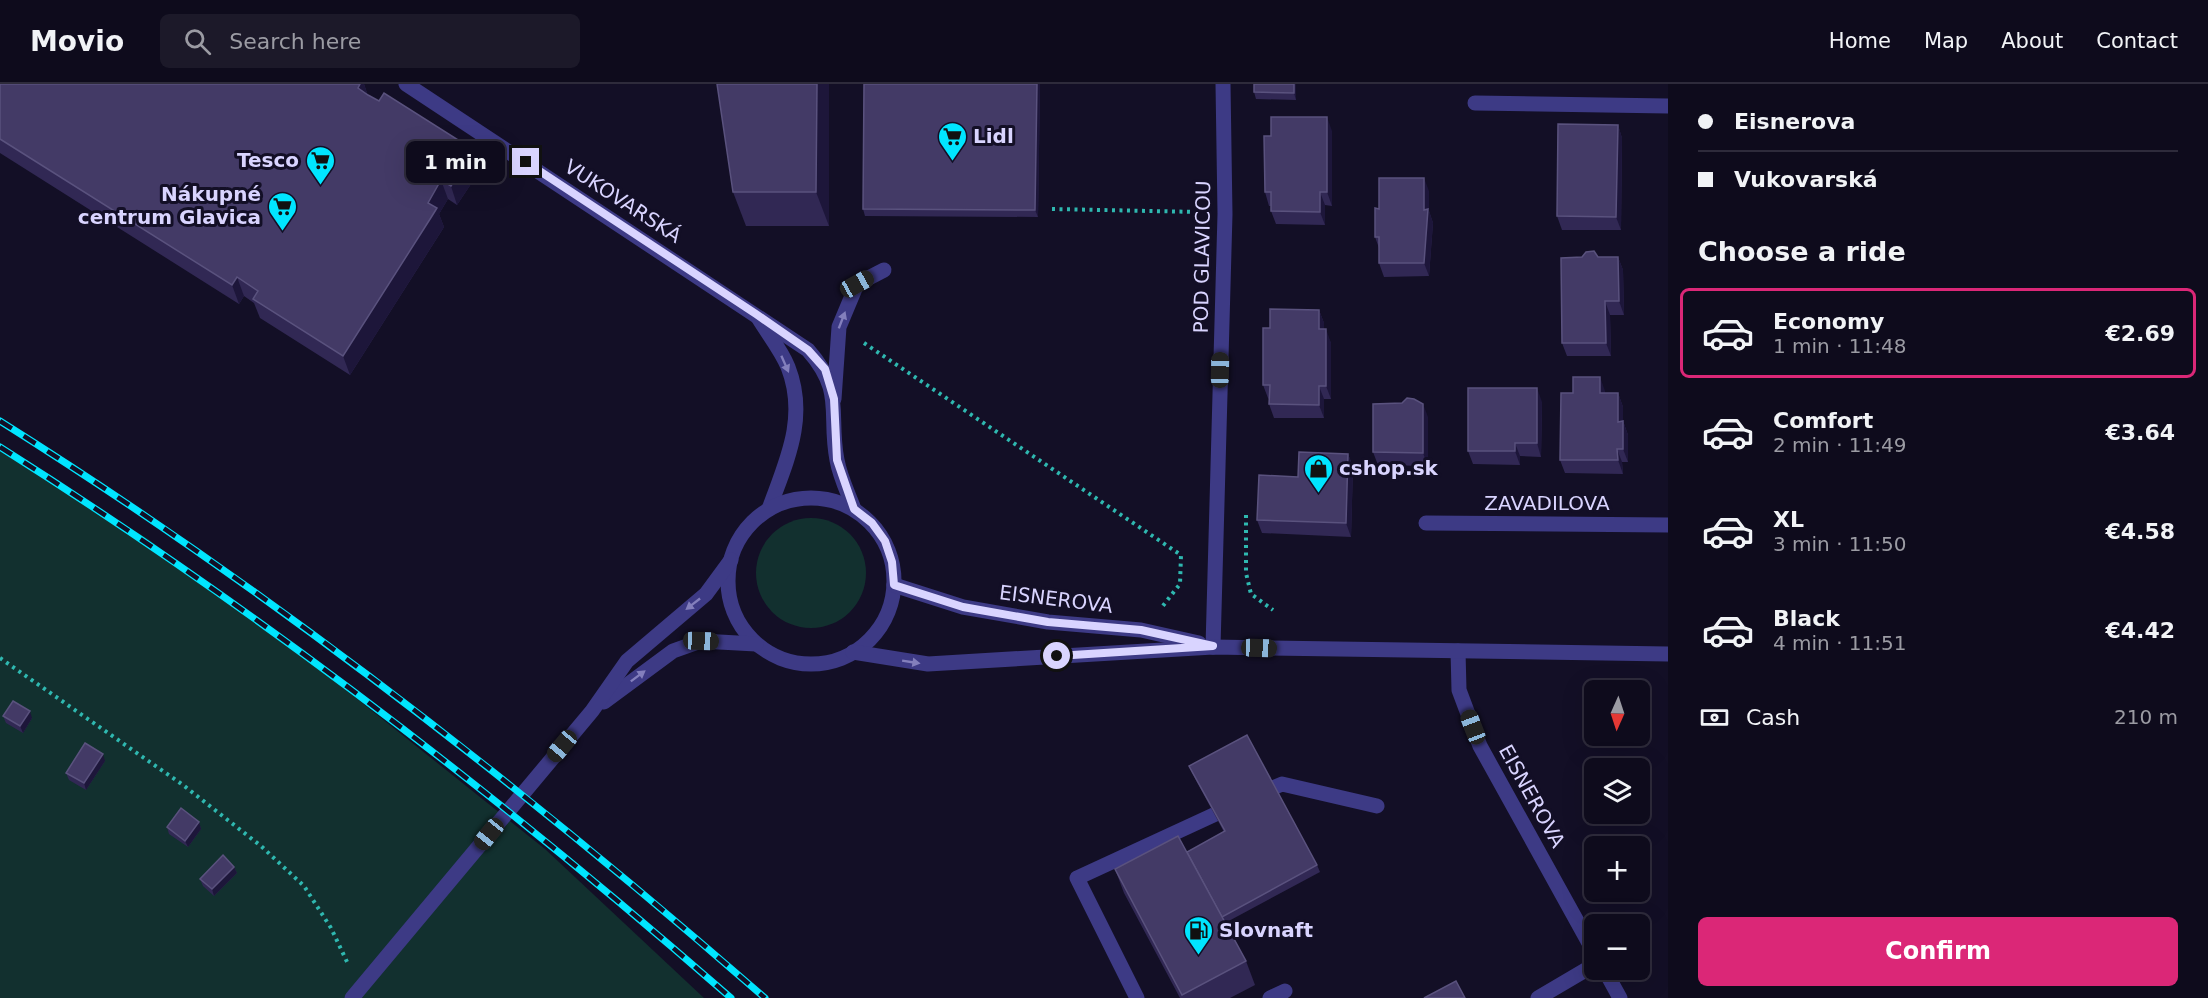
<!DOCTYPE html>
<meta charset="utf-8">
<style>
body{margin:0;font-family:"DejaVu Sans",sans-serif;background:#1c1929;color:#f1f3f6;height:100vh;display:flex;flex-direction:column;font-size:22px;white-space:nowrap}
*{box-sizing:border-box;margin:0}
p{font-size:20px;color:#9b9ba3}
.icon{flex:none;width:33px;height:33px;fill:none;stroke:currentColor;stroke-width:2;stroke-linecap:round;stroke-linejoin:round}
.map{position:relative;flex:1;overflow:hidden}
.side{display:flex;flex-direction:column;background:#0e0b1c;width:540px}
.side>*{flex:none}
.guide{display:grid;align-content:center;height:132px;padding:0 30px;background:#0e0b1c}
.needle{width:39px;rotate:183deg}
.buttons{position:absolute;left:1584px;top:596px;display:grid;gap:12px}
.buttons a{display:grid;place-items:center;width:66px;height:66px;border-radius:9px;background:#0e0b1c;box-shadow:0 6px 24px #0002,0 0 0 2px #2e2b3b;font-size:30px}
.end{position:absolute;width:27px;height:27px;margin:-14px;border:8px solid #d9d4ff;background:#111;box-shadow:0 0 0 3px #111}
.from{border-radius:50%}
.bubble{position:absolute;height:42px;border-radius:9px;background:#0e0b1c;box-shadow:0 6px 24px #0002,0 0 0 2px #2e2b3b;font-size:20px;font-weight:800;line-height:42px;text-align:center}
.car{position:absolute;width:18px;height:36px;margin:-18px -9px;border-radius:8px;box-shadow:0 0 4px 2px #0007;background:linear-gradient(#222 24%,#8ab4d8 0 40%,#222 0 76%,#8ab4d8 0 86%,#222 0)}
.guide b{display:flex;align-items:center;gap:21px;height:57px;font-size:22px}
.guide b+b{border-top:2px solid #2e2b3b}
.guide i{width:15px;height:15px;background:#f1f3f6}
ul{padding:0;list-style:none}
li{display:flex;align-items:center;gap:18px;height:90px;margin:0 12px 9px;padding:0 18px;border:3px solid transparent;border-radius:9px}
li div{flex:1}
li b{display:block;font-size:22px}
li em{font-style:normal;font-weight:800}
li.active{border-color:#db2777}
li>.icon{width:54px;height:54px;stroke-width:1.5}
h2{padding:0 30px;font-size:27px;line-height:72px}
.pay{display:flex;align-items:center;gap:15px;height:66px;padding:0 30px;font-size:22px}
.pay p{margin-inline-start:auto}
.primary-button{display:flex;gap:12px;margin-top:auto;padding:12px 30px}
.primary-button a{flex:1;height:69px;border-radius:9px;background:#db2777;color:#fff;font-size:24px;font-weight:800;line-height:69px;text-align:center}
header{display:flex;align-items:center;gap:36px;box-sizing:border-box;height:84px;padding:0 30px;background:#0e0b1c;border-bottom:2px solid #2e2b3b}
header strong{font-size:28px}
nav{display:flex;gap:33px;margin-inline-start:auto;font-size:21px}
.search{width:420px;height:54px;background:#1c1929;display:flex;align-items:center;gap:15px;box-sizing:border-box;padding:0 21px;border-radius:9px;color:#9b9ba3;font-size:22px}
main{display:flex;flex:1;min-height:0}
.map>svg:first-child{display:block}
.green{fill:#12302f}
.lines{fill:none;stroke-linecap:round;stroke-linejoin:round}
.path{stroke:#2fb8b0;stroke-width:4;stroke-dasharray:3 4.5;stroke-linecap:butt}
.service{stroke:#3d3a85;stroke-width:15}
.minor{stroke:#3d3a85;stroke-width:15}
.tertiary{stroke:#3d3a85;stroke-width:15}
.rail-casing{stroke:#00e5ff;stroke-width:7}
.rail{stroke:#130f26;stroke-width:4.5;stroke-dasharray:14;stroke-linecap:butt}
.wall{fill:#312854}
.shaded-wall{fill:#1d163a}
.building{fill:#433a66;stroke:#5a527e;stroke-width:1.5}
.oneway{fill:#837fbc}
.route{stroke:#d9d4ff;stroke-width:8}
.labels{text-anchor:middle;dominant-baseline:central;stroke-width:6;stroke-linejoin:round;paint-order:stroke}
.poi-label{font-size:20px;font-weight:bold;fill:#d9d4ff;stroke:#130f26;text-anchor:start}
.street-label{font-size:20px;fill:#d9d4ff;stroke:#130f26}
</style>
<header>
<strong>Movio</strong>
<div class="search"><svg class="icon" aria-label="search" viewBox="0 0 24 24"><circle cx="10" cy="10" r="6"/><path d="M15 15l6 6"/></svg>Search here</div>
<nav><a>Home</a><a>Map</a><a>About</a><a>Contact</a></nav>
</header>
<main>
<div class="map">
<svg width="1668" height="914" viewBox="0 0 1668 914">
<rect width="100%" height="100%" fill="#130f26"/>
<g class="green">
<polygon points="0,364 148,455 296,566 545,765 704,914 0,914"/>
<circle cx="811" cy="489" r="55"/>
</g>
<g class="lines">
<g class="path">
<polyline points="1052,125 1200,128"/>
<polyline points="864,259 1181,471 1180,500 1162,523"/>
<polyline points="1246,431 1246,489 1251,510 1273,526"/>
<polyline points="0,574 183,701 261,762 304,802 331,844 348,880"/>
</g>
<g class="service">
<polyline points="834,315 839,243 857,200 884,186"/>
<polyline points="1257,711 1282,700 1377,722"/>
<polyline points="1137,914 1077,794 1233,722"/>
<polyline points="1270,914 1285,907"/>
<polyline points="1538,914 1594,881"/>
</g>
<g class="minor">
<path d="M 406,0 L 808,266 C 845,308 828,329 837,376 C 840,393 848,409 854,425"/>
<polyline points="1475,19 1668,22"/>
<path d="M 759,235 C 768,250 781,266 788,283 C 808,334 786,378 769,425"/>
<polyline points="1426,439 1668,441"/>
<polyline points="1213,563 1225,130 1223,0"/>
<polyline points="1458,567 1459,606 1480,662 1594,868"/>
<polyline points="1604,885 1620,914"/>
</g>
<g class="tertiary">
<circle cx="811" cy="497" r="83"/>
<polyline points="894,501 963,523 1048,538 1141,546 1199,559"/>
<polyline points="853,568 928,580 1213,563 1668,570"/>
<polyline points="604,618 673,567 701,557 756,560"/>
<polyline points="352,914 592,627 627,577 706,510 731,476"/>
</g>
<defs>
<g id="rail">
<path d="M 0,337 C 271,507 524,704 765,914"/>
<path d="M 0,363 C 258,526 501,713 731,914"/>
</g>
</defs>
<use href="#rail" class="rail-casing"/>
<use href="#rail" class="rail"/>
</g>
<g class="wall">
<polygon points="0,0 364,0 368,12 474,66 481,85 457,121 448,115 439,130 444,143 439,151 350,291 260,234 254,219 244,212 239,220 0,69"/>
<polygon points="829,0 829,142 746,142 733,108"/>
<polygon points="1040,0 1038,133 865,132 863,125"/>
<polygon points="1296,0 1296,16 1256,15 1254,8"/>
<polygon points="1618,41 1622,54 1621,146 1562,146 1557,132"/>
<polygon points="1332,47 1332,122 1325,121 1325,141 1276,140 1271,127 1271,122 1269,122 1265,108"/>
<polygon points="1429,107 1429,127 1433,139 1429,192 1384,193 1379,179 1379,164 1375,153 1379,125"/>
<polygon points="1582,173 1618,173 1623,186 1624,231 1610,231 1611,272 1567,272 1562,259"/>
<polygon points="1319,226 1324,239 1324,245 1331,259 1331,315 1324,315 1324,334 1274,334 1269,320 1269,315 1268,314 1263,301 1270,244"/>
<polygon points="1605,307 1605,309 1618,309 1623,323 1623,337 1628,351 1628,378 1622,378 1623,390 1565,389 1560,376 1573,309"/>
<polygon points="1542,318 1541,373 1520,372 1520,381 1473,380 1468,367"/>
<polygon points="1428,333 1428,382 1378,381 1373,368"/>
<polygon points="1348,370 1353,383 1351,453 1262,449 1257,436 1298,393"/>
<polygon points="3,632 32,634 23,649 6,639"/>
<polygon points="105,677 86,706 69,696 66,689"/>
<polygon points="1189,682 1317,781 1320,788 1225,839 1246,877 1255,901 1230,914 1180,914 1124,809 1115,785 1187,768 1224,748 1192,689"/>
<polygon points="199,738 201,745 188,763 169,750 167,743"/>
<polygon points="234,783 237,789 214,812 203,802 200,795"/>
</g>
<g class="shaded-wall">
<polygon points="360,0 364,0 369,15 358,4"/>
<polygon points="817,0 829,0 829,142 816,108"/>
<polygon points="1037,0 1040,0 1038,133 1035,126"/>
<polygon points="1294,0 1296,0 1296,16 1294,9"/>
<polygon points="1327,33 1332,47 1332,122 1327,108"/>
<polygon points="1618,41 1622,54 1621,146 1616,133"/>
<polygon points="474,66 481,85 457,121 451,102"/>
<polygon points="1424,94 1429,107 1429,127 1433,139 1429,192 1424,179"/>
<polygon points="441,96 448,115 439,130 444,143 350,291 343,272"/>
<polygon points="1320,108 1325,121 1325,141 1320,128"/>
<polygon points="1618,173 1623,186 1624,231 1619,217"/>
<polygon points="237,193 244,212 239,220 232,201"/>
<polygon points="1605,217 1610,231 1611,272 1606,259"/>
<polygon points="1319,226 1324,239 1324,259 1319,245"/>
<polygon points="1326,245 1331,259 1331,315 1326,302"/>
<polygon points="1600,293 1605,307 1605,322 1600,309"/>
<polygon points="1319,302 1324,315 1324,334 1319,321"/>
<polygon points="1537,304 1542,318 1541,373 1537,359"/>
<polygon points="1618,309 1623,323 1623,351 1618,338"/>
<polygon points="1423,320 1428,333 1428,382 1423,369"/>
<polygon points="1623,337 1628,351 1628,378 1623,365"/>
<polygon points="1515,359 1520,372 1520,381 1515,367"/>
<polygon points="1617,365 1622,378 1623,390 1618,376"/>
<polygon points="1348,370 1353,383 1351,453 1346,439"/>
<polygon points="30,627 32,634 23,649 20,642"/>
<polygon points="103,670 105,677 86,706 84,699"/>
<polygon points="199,738 201,745 188,763 185,757"/>
<polygon points="234,783 237,789 214,812 212,805"/>
</g>
<g class="building">
<polygon points="0,0 360,0 358,4 368,11 379,17 384,9 474,66 451,102 441,96 428,119 437,124 432,132 343,272 253,215 258,207 237,193 232,201 0,55"/>
<polygon points="717,0 817,0 816,108 733,108"/>
<polygon points="864,0 1037,0 1035,126 863,125"/>
<polygon points="1254,0 1294,0 1294,9 1254,8"/>
<polygon points="1271,33 1327,33 1327,108 1320,108 1320,128 1271,127 1271,108 1265,108 1264,52 1271,52"/>
<polygon points="1558,40 1618,41 1616,133 1557,132"/>
<polygon points="1379,94 1424,94 1424,126 1428,125 1424,179 1379,179 1379,153 1375,153 1375,124 1379,125"/>
<polygon points="1594,167 1598,173 1618,173 1619,217 1605,217 1606,259 1562,259 1561,174 1582,173 1586,168"/>
<polygon points="1270,225 1319,226 1319,245 1326,245 1326,302 1319,302 1319,321 1269,320 1270,301 1263,301 1263,244 1270,244"/>
<polygon points="1573,293 1600,293 1600,309 1618,309 1618,338 1623,337 1623,365 1617,365 1618,376 1560,376 1561,309 1573,309"/>
<polygon points="1468,304 1537,304 1537,359 1515,359 1515,367 1468,367"/>
<polygon points="1407,314 1414,315 1423,320 1423,369 1373,368 1373,320 1402,319"/>
<polygon points="1299,368 1348,370 1346,439 1257,436 1259,391 1298,393"/>
<polygon points="13,617 30,627 20,642 3,632"/>
<polygon points="1247,651 1317,781 1222,833 1187,768 1225,747 1189,682"/>
<polygon points="85,659 103,670 84,699 66,689"/>
<polygon points="181,724 199,738 185,757 167,743"/>
<polygon points="1178,752 1246,877 1182,911 1115,785"/>
<polygon points="223,771 234,783 212,805 200,795"/>
<polygon points="1456,897 1465,914 1424,914"/>
</g>
<defs><path id="oneway-solid" d="M-6-.8H1V-3.2L6.5 0L1 3.2V.8H-6Z" transform="scale(1.5)"/></defs>
<g class="oneway">
<use href="#oneway-solid" transform="translate(842 236) rotate(-69)"/>
<use href="#oneway-solid" transform="translate(785 280) rotate(66)"/>
<use href="#oneway-solid" transform="translate(693 520) rotate(142)"/>
<use href="#oneway-solid" transform="translate(911 578) rotate(9)"/>
<use href="#oneway-solid" transform="translate(638 592) rotate(-37)"/>
</g>
<g class="lines">
<polyline class="route" points="526,78 756,230 808,266 825,285 834,315 837,376 854,425 872,439 885,457 892,478 894,501 963,523 1048,538 1141,546 1213,562 1057,572"/>
</g>
<defs>
<symbol id="supermarket-pin" viewBox="-11 -11 22 30"><path d="M0 17L-7.5 6A9.5 9.5 0 1 1 7.5 6Z" fill="#00e5ff" stroke="#130f26"/><path d="M-6-5.5h2.5l.6 2H6L4.5 2H-2.5L-4.4-4H-6ZM-1.5 3.2a1.3 1.3 0 1 0 .1 0ZM3 3.2a1.3 1.3 0 1 0 .1 0Z" fill="#111"/></symbol>
<symbol id="shop-pin" viewBox="-11 -11 22 30"><path d="M0 17L-7.5 6A9.5 9.5 0 1 1 7.5 6Z" fill="#00e5ff" stroke="#130f26"/><path d="M-5-2.5h2.3a2.7 3.5 0 0 1 5.4 0H5L5.5 6h-11ZM-1.5-2.5h3a1.5 2.3 0 0 0-3 0Z" fill="#111"/></symbol>
<symbol id="fuel-pin" viewBox="-11 -11 22 30"><path d="M0 17L-7.5 6A9.5 9.5 0 1 1 7.5 6Z" fill="#00e5ff" stroke="#130f26"/><path d="M-5.5-6h7V0h2V4h1.3V-2.5L3-4.5l.8-.8L6-3V5H2.5V1h-1V6h-7ZM-4.2-4.7v3.2H.2V-4.7Z" fill="#111"/></symbol>
</defs>
<g fill-rule="evenodd">
<use href="#supermarket-pin" x="936" y="36" width="33" height="45"/>
<use href="#supermarket-pin" x="304" y="60" width="33" height="45"/>
<use href="#supermarket-pin" x="266" y="106" width="33" height="45"/>
<use href="#shop-pin" x="1302" y="368" width="33" height="45"/>
<use href="#fuel-pin" x="1182" y="830" width="33" height="45"/>
</g>
<g class="labels">
<g class="poi-label">
<text x="973" y="52">Lidl</text>
<text x="299" y="76" text-anchor="end">Tesco</text>
<text x="261" y="110" text-anchor="end">Nákupné<tspan x="261" dy="23">centrum Glavica</tspan></text>
<text x="1339" y="384">cshop.sk</text>
<text x="1219" y="846">Slovnaft</text>
</g>
<g class="street-label">
<text transform="translate(623 117) rotate(33)">VUKOVARSKÁ</text>
<text transform="translate(1202 173) rotate(-89)">POD GLAVICOU</text>
<text x="1547" y="419">ZAVADILOVA</text>
<text transform="translate(1056 515) rotate(7)">EISNEROVA</text>
<text transform="translate(1532 712) rotate(61)">EISNEROVA</text>
</g>
</g>
</svg>
<div class="buttons">
<a><svg class="needle" viewBox="-14 -14 28 28"><path d="M0-13l5 13h-10z" fill="#e53935"/><path d="M0 13l5-13h-10z" fill="#9b9ba3"/></svg></a>
<a><svg class="icon" aria-label="layers" viewBox="0 0 24 24"><path d="M12 4l9 5-9 5-9-5zM3 14l9 5 9-5"/></svg></a>
<a>+</a>
<a>−</a>
</div>
<i class="end from" style="left:1057px;top:572px"></i>
<i class="end" style="left:526px;top:78px"></i>
<div class="bubble" style="left:406px;top:57px;width:99px">1 min</div>
<i class="car" style="left:857px;top:200px;rotate:61deg"></i>
<i class="car" style="left:1220px;top:286px;rotate:1deg"></i>
<i class="car" style="left:701px;top:557px;rotate:92deg"></i>
<i class="car" style="left:1259px;top:564px;rotate:92deg"></i>
<i class="car" style="left:1473px;top:643px;rotate:339deg"></i>
<i class="car" style="left:562px;top:662px;rotate:220deg"></i>
<i class="car" style="left:489px;top:750px;rotate:219deg"></i>
</div>
<section class="side">
<div class="guide">
<b><i class="from"></i>Eisnerova</b>
<b><i></i>Vukovarská</b>
</div>
<h2>Choose a ride</h2>
<ul>
<li class="active"><svg class="icon" aria-label="car" viewBox="0 0 24 24"><path d="M5 17H2v-5l4-1 3-4h7l3 4 3 1v5h-3M9 17h6M6 11h13"/><circle cx="7" cy="17" r="2"/><circle cx="17" cy="17" r="2"/></svg><div><b>Economy</b><p>1 min · 11:48</p></div><em>€2.69</em></li>
<li><svg class="icon" aria-label="car" viewBox="0 0 24 24"><path d="M5 17H2v-5l4-1 3-4h7l3 4 3 1v5h-3M9 17h6M6 11h13"/><circle cx="7" cy="17" r="2"/><circle cx="17" cy="17" r="2"/></svg><div><b>Comfort</b><p>2 min · 11:49</p></div><em>€3.64</em></li>
<li><svg class="icon" aria-label="car" viewBox="0 0 24 24"><path d="M5 17H2v-5l4-1 3-4h7l3 4 3 1v5h-3M9 17h6M6 11h13"/><circle cx="7" cy="17" r="2"/><circle cx="17" cy="17" r="2"/></svg><div><b>XL</b><p>3 min · 11:50</p></div><em>€4.58</em></li>
<li><svg class="icon" aria-label="car" viewBox="0 0 24 24"><path d="M5 17H2v-5l4-1 3-4h7l3 4 3 1v5h-3M9 17h6M6 11h13"/><circle cx="7" cy="17" r="2"/><circle cx="17" cy="17" r="2"/></svg><div><b>Black</b><p>4 min · 11:51</p></div><em>€4.42</em></li>
</ul>
<div class="pay"><svg class="icon" aria-label="cash" viewBox="0 0 24 24"><path d="M3 7h18v10H3z"/><circle cx="12" cy="12" r="2"/></svg>Cash<p>210 m</p></div>
<div class="primary-button"><a>Confirm</a></div>
</section>
</main>
